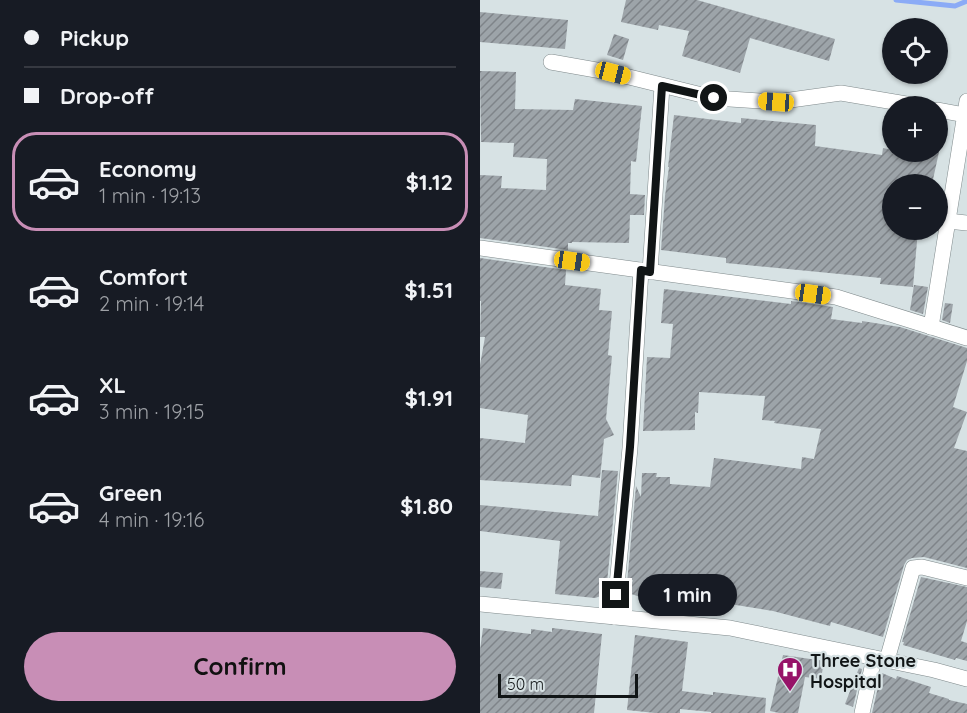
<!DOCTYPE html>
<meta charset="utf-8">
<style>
body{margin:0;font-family:Quicksand,sans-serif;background:#20242c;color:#f1f3f6;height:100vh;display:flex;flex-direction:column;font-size:22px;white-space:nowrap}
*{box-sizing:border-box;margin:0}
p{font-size:20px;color:#9ea1a6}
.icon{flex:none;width:33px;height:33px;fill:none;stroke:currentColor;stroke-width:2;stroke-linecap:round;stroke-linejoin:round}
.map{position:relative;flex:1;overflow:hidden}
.side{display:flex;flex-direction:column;background:#171b24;width:480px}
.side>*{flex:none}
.banner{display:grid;align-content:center;height:132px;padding:0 24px;background:#171b24}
.controls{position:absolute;left:402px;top:18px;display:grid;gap:12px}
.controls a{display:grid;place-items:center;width:66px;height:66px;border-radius:50%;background:#171b24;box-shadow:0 2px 4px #0004;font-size:30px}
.scale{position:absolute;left:18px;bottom:15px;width:140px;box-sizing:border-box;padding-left:6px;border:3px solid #111516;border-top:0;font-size:16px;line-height:21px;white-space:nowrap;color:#111516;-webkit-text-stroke:4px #d7e2e4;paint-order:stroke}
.end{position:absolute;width:27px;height:27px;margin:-14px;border:8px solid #111516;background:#fff;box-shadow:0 0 0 3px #fff}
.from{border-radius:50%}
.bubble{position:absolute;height:42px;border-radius:21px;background:#171b24;box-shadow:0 2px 4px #0004;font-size:20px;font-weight:800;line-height:42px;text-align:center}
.car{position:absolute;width:18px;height:36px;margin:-18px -9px;border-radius:8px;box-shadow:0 0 4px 2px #0007;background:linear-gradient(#f5c518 24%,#345 0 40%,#f5c518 0 76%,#345 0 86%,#f5c518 0)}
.banner b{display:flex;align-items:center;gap:21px;height:57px;font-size:22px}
.banner b+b{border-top:2px solid #363941}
.banner i{width:15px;height:15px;background:#f1f3f6}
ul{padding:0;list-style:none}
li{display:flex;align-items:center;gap:18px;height:99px;margin:0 12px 9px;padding:0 12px;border:3px solid transparent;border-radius:24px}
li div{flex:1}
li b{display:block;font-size:22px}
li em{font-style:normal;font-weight:800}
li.selected{border-color:#c88eb6}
li>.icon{width:54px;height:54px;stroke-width:1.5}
.button{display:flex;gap:12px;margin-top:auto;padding:12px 24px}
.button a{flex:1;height:69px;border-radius:36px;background:#c88eb6;color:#111;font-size:24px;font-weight:800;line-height:69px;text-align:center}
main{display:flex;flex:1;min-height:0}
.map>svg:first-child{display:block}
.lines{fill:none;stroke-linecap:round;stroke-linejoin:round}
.stream{stroke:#8babf6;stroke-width:5}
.building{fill:url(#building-hatch)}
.street-casing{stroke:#7f898b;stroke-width:16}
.street{stroke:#fff;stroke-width:15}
.route{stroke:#111516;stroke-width:8}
.labels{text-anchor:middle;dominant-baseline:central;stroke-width:4.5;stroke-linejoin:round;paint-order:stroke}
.poi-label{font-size:18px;font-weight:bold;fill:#111516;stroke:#d7e2e4;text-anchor:start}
</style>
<main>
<section class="side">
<div class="banner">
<b><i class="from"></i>Pickup</b>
<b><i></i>Drop-off</b>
</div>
<ul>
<li class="selected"><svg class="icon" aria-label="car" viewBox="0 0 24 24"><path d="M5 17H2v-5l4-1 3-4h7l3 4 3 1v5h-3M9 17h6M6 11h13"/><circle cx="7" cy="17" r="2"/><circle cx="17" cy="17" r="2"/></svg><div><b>Economy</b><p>1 min · 19:13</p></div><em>$1.12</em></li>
<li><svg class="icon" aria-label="car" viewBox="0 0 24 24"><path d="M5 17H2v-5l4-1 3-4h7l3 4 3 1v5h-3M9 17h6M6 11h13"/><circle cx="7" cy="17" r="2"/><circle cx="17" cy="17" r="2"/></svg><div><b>Comfort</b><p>2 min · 19:14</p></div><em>$1.51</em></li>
<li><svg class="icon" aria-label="car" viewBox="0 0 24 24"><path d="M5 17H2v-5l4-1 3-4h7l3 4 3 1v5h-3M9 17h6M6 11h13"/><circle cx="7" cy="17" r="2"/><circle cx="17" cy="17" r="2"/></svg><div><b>XL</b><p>3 min · 19:15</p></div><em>$1.91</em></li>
<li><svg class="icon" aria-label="car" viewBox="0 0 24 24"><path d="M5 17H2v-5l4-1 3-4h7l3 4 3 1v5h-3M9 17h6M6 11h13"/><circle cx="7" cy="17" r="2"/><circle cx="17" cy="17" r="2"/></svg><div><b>Green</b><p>4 min · 19:16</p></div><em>$1.80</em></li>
</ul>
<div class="button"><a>Confirm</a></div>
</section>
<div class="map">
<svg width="487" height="713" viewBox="0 0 487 713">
<defs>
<pattern id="building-hatch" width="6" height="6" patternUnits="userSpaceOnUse" patternTransform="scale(1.5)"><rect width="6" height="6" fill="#9da4a9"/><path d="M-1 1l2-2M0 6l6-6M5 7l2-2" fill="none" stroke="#7f8489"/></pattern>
</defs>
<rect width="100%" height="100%" fill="#d7e2e4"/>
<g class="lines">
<polyline class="stream" points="416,0 475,6 487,1"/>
</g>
<g class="building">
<polygon points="146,0 217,0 355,39 349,61 270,38 260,73 202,56 209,31 179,25 178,30 141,22"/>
<polygon points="0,12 88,20 85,49 0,42"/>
<polygon points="134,34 149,39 143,60 127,55"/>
<polygon points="0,71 36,72 35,109 93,110 95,99 162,106 156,162 151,161 150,194 165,195 164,215 150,215 149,243 92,242 92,243 88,243 88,250 0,238 0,175 22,176 21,188 66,190 67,159 33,157 34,143 1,142"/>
<polygon points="194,115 261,123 261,118 336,125 335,146 402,155 403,148 412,150 412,152 459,152 452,184 412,184 412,230 438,230 433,287 400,284 401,278 246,263 246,258 181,250 185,196 189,167 188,167"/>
<polygon points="0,258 86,270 85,285 121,289 119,310 132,311 128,355 132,356 126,419 134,435 124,439 120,478 92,475 91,486 0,480 0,438 45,443 48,415 0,408 0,365 5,337 0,337 1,301 0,301"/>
<polygon points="434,285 448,287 443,314 430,310"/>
<polygon points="184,289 311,304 311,301 353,307 351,319 382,323 382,321 420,327 487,348 487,361 473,407 487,412 474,448 487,451 487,568 444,557 432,558 427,560 424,565 403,637 351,622 350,626 293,611 225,600 226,593 198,589 194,600 178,595 176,602 148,593 153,580 147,583 156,486 161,497 162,473 177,473 176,477 190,477 190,484 230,487 234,458 321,469 322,457 334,459 341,429 294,423 295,421 282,420 285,396 219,392 218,413 215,412 215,430 163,431 167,357 190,358 193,324 181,323"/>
<polygon points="465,303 473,304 470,323 462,320"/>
<polygon points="122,470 138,471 126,593 121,596 115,598 75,594 80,541 0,531 0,505 118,516"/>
<polygon points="0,571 23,573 21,589 0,587"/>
<polygon points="441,577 487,587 487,621 481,641 487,643 487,661 476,658 475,660 423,645 424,642 422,642"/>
<polygon points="3,628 51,634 51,629 72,632 72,628 122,634 114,713 0,713 0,650"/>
<polygon points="155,635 208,642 202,691 233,695 233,692 286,698 285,713 231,713 231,712 200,709 200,713 175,713 147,710"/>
<polygon points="303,655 344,661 341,679 325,677 318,713 299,713 290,711"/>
<polygon points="379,668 382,669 373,707 365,704"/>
<polygon points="402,673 416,679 417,676 451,687 449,693 469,699 469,700 487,704 487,713 392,713 401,674"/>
</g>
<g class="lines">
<defs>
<g id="street">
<polyline points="71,62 133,73 234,98 296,102 361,93 438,106"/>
<polyline points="458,110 485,115"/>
<polyline points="468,221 487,223"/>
<polyline points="0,248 356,297 487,338"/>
<polyline points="170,272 182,86"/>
<polyline points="451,327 487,101"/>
<polyline points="0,604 250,628 454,670 487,679"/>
<polyline points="134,617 150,448 161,270"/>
<polyline points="407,660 433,568 442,567 487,578"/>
<polyline points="382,713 394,658"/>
</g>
</defs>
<use href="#street" class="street-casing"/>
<use href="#street" class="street"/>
</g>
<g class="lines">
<polyline class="route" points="136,595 150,447 161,270 170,272 182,86 234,98"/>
</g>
<defs>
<symbol id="hospital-pin" viewBox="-11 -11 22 30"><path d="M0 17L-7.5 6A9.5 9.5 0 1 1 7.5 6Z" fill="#971268" stroke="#d7e2e4"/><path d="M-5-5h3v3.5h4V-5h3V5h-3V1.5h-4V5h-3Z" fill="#fff"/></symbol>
</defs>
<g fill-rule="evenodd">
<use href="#hospital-pin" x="295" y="655" width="30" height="40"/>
</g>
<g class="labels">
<g class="poi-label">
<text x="330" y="660">Three Stone<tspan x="330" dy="21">Hospital</tspan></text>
</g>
</g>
</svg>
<div class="controls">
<a><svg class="icon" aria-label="locate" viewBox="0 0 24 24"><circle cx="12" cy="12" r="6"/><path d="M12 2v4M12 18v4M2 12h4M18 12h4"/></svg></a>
<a>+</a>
<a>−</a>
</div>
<div class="scale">50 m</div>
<i class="end from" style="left:234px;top:98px"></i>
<i class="end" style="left:136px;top:595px"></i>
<div class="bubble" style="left:158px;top:574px;width:99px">1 min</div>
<i class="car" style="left:133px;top:73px;rotate:104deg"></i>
<i class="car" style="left:296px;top:102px;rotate:274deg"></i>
<i class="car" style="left:92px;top:261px;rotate:98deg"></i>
<i class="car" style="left:333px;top:294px;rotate:98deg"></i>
</div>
</main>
